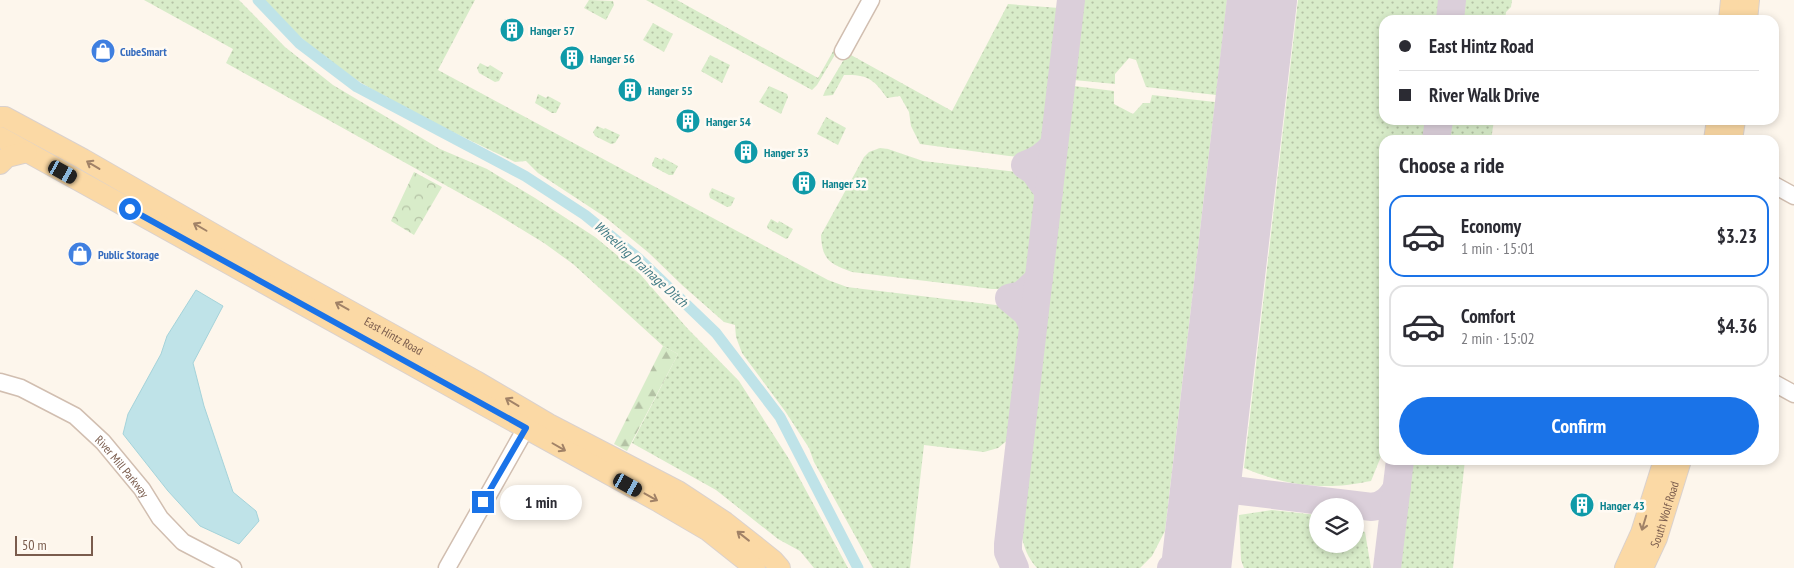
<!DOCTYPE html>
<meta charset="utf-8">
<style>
body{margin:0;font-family:"PT Sans Narrow",sans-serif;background:#f2f2f3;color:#2b2b33;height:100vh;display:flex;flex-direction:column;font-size:19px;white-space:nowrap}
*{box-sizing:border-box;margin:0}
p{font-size:16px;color:#7c7c81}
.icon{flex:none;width:28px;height:28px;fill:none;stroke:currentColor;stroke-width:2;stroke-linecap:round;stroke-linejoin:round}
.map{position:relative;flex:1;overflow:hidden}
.drawer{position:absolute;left:1379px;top:135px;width:400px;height:330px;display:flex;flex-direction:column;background:#fff;border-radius:15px;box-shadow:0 2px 8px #0003}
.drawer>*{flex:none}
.hud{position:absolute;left:1379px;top:15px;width:400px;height:110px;border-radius:15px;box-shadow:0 2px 8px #0003;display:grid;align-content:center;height:110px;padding:0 20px;background:#fff}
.tools{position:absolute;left:1309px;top:498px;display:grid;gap:10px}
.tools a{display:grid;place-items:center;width:55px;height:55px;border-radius:50%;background:#fff;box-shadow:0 2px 8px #0003;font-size:25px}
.scale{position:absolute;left:15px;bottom:12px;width:78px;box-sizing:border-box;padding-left:5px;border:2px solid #7a5c4d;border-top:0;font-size:14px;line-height:18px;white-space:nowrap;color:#7a5c4d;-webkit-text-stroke:4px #fffaf3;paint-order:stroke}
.end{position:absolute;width:22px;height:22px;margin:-11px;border:6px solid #1a73e8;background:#fff;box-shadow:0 0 0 2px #fff}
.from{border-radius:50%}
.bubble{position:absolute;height:35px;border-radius:18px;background:#fff;box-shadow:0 2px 8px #0003;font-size:16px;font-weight:600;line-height:35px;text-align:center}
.car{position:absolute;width:15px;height:30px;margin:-15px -8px;border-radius:6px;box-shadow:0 0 4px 1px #0007;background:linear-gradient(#222 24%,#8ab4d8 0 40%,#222 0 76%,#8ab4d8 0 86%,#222 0)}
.hud b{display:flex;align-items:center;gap:18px;height:48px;font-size:19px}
.hud b+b{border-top:1px solid #e1e1e2}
.hud i{width:12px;height:12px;background:#2b2b33}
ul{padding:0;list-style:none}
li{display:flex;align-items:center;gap:15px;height:82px;margin:0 10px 8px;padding:0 10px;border:2px solid #e1e1e2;border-radius:15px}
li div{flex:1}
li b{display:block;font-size:19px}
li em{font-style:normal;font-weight:600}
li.on{border-color:#1a73e8}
li>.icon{width:45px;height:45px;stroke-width:1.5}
h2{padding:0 20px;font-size:22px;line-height:60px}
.action{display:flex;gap:10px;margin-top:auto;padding:10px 20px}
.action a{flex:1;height:58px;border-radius:30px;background:#1a73e8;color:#fff;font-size:20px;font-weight:600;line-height:58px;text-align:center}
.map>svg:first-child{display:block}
.grass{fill:url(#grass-dots)}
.forest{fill:url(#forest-firs)}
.park{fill:url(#park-crowns)}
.water{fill:#bfe3e8;stroke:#a5d3da}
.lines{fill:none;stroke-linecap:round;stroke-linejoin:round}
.canal{stroke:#bfe3e8;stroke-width:11}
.taxiway{stroke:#dbcfda;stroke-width:28}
.runway{stroke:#dbcfda;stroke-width:70}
.minor-casing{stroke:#d1beb0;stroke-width:19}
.major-casing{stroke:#dad1cd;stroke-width:22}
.minor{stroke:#fff;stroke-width:16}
.major{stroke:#fbd9a5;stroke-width:20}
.oneway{stroke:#a18267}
.route{stroke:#1a73e8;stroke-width:6}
.labels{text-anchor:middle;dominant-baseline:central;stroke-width:5;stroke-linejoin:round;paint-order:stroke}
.culture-label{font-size:12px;font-weight:bold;fill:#0d838f;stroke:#fffaf3;text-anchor:start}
.shop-label{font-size:12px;font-weight:bold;fill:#366cbe;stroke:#fffaf3;text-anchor:start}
.street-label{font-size:12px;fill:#7a5c4d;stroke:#fffaf3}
.water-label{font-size:14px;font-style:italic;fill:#437c86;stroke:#fffaf3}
</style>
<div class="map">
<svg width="1794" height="568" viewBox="0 0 1794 568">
<defs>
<pattern id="grass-dots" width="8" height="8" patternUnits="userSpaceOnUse" patternTransform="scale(1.25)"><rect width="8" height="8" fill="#d8ecc9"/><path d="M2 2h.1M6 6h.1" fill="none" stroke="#b4c2a5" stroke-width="1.8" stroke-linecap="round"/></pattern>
<pattern id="forest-firs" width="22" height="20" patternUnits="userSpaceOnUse" patternTransform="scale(1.25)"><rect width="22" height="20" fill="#d8ecc9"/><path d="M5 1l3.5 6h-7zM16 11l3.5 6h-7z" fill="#b4c2a5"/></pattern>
<pattern id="park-crowns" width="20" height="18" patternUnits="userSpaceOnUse" patternTransform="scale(1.25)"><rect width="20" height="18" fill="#d8ecc9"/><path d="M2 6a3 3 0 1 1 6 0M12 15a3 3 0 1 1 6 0" fill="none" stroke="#b4c2a5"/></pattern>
</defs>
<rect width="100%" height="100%" fill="#fdf6ec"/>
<g class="grass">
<polygon points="144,0 239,0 285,47 333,85 440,149 487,169 535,198 595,237 640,274 687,328 739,381 789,459 848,568 814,568 800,551 778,539 716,490 632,443 678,354 663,346 573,264 544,243 490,210 226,63 233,49"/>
<path d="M 262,0 L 475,0 L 438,70 L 828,280 L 847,287 L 863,289 L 1004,306 C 1015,313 1019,319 1022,332 L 1009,439 L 998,448 L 984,452 L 924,445 L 910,568 L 873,568 L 814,462 L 809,448 L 785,411 L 742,353 L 736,337 L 735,325 L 724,322 L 682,285 L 649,253 L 605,217 L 538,173 L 526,161 L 515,162 C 462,136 406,111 355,79 C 321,58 291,29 262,0 Z"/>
<polygon points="589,0 613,1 614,5 606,20 584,8"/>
<polygon points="646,0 677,0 818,78 836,46 839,48 817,85 812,90"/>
<polygon points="1083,0 1227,0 1216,95 1146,87 1136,60 1129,58 1115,74 1115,84 1074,80"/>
<path d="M 1298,0 L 1441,0 L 1439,20 L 1384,20 L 1384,120 L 1427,120 L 1425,140 L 1384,140 L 1384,449 L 1371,481 C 1359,483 1345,486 1332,486 C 1302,487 1272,480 1244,468 Z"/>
<polygon points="1465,0 1512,0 1511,7 1506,12 1505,20 1462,20"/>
<path d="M 1008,4 L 1059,8 L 1043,141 L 1036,152 L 1021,157 L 1009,156 L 920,144 L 911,126 L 909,112 L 900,96 L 887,98 C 874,79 867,74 844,75 L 833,95 L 823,96 L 825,91 L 846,56 L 849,57 L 851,55 L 952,111 Z"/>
<polygon points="653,23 673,34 664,52 643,40"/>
<polygon points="710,55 730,65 722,83 701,71"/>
<polygon points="480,63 488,67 490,65 503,73 499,81 495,82 479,73 477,68"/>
<polygon points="769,86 787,94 788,97 781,114 759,102"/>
<path d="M 1074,86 L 1114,91 L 1114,104 L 1133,114 L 1143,103 L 1150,103 L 1152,95 L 1215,102 L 1165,531 L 1152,556 L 1140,568 L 1037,568 C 1027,557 1024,547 1021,533 Z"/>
<polygon points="538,94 546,98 548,96 561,103 556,113 552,113 535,103"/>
<polygon points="826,117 846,128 838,145 817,134"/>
<polygon points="1451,120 1494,120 1491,140 1448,140"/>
<polygon points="597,126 604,129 605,128 620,135 615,143 611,144 595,136 593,132"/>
<path d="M 880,148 L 888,149 L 923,161 L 1017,172 C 1031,178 1036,184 1037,199 C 1035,216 1032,272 1021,283 C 1013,291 1002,289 992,289 L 852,272 C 830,264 822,260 821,235 L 864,157 L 869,152 Z"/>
<polygon points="655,157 662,160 663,158 678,166 673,175 669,175 652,166 652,164"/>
<polygon points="712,188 735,198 731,206 727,207 710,198 709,194"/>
<polygon points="771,219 778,223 779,221 793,229 788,238 786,239 768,229 767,226"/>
<polygon points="1412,460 1465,460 1453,568 1399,568"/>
<polygon points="1272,510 1317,515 1318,544 1355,544 1355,528 1365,532 1371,568 1244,568 1241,560 1239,515"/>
</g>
<polygon class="forest" points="663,346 678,354 627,451 614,444"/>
<polygon class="park" points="414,172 442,187 414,235 391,221"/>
<polygon class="water" points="196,290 223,306 193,363 204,406 233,492 256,511 259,521 239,544 200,526 168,491 123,434 128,414 161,354 167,336"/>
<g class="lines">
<polyline class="canal" points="258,0 299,43 357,87 525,176 585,215 638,258 716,333 780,417 858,568"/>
<g class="taxiway">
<polyline points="1450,20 1452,0"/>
<polyline points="1436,140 1439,120"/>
<path d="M 1049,192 L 1034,171 L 1025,165 C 1037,161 1046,155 1054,145"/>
<polyline points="1033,326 1027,313 1009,298 1022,295 1039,279"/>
<path d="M 1209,455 C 1213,475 1213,481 1233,490 L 1372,507 C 1385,505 1390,499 1397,488"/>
<polyline points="1015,568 1008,552 1008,544 1071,0"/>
<polyline points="1171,568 1199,545 1217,568"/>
<polyline points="1387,568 1400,460"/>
</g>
<polyline class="runway" points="1196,568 1262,0"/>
<defs>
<g id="minor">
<polyline points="843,51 871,0"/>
<polyline points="1774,185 1794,196"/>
<path id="s1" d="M 0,382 L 21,388 L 75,416 L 103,442 L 142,489 L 160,518 L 183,542 L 233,568"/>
<polyline points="1774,383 1794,394"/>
<polyline points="447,568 526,428"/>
</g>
<g id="major">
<polyline points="1729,20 1731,0"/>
<polyline points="1747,20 1749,0"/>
<path id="s2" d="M 0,117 L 5,117 L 83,159 L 278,271 L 476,381 L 549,424 L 678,491 L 725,522 L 773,560 L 780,568"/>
<polyline points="0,137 659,502 707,530 755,568"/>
<polyline points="1714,140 1717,120"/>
<polyline points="1732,140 1735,120"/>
<polyline points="0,164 7,157 27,152"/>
<polyline points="1625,568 1641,533 1664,460"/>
<path id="s3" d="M 1643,568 L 1657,538 L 1681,460"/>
</g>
</defs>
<use href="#minor" class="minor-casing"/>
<use href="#major" class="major-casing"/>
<use href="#minor" class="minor"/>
<use href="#major" class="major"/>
</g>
<defs><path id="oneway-shaft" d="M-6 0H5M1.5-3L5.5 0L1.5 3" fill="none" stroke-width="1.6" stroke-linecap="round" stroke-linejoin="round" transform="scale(1.25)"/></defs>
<g class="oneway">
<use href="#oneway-shaft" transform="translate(93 165) rotate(-149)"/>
<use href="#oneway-shaft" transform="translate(200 227) rotate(-150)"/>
<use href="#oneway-shaft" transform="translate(342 306) rotate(-151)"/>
<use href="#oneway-shaft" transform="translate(512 402) rotate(-149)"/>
<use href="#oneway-shaft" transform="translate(559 447) rotate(30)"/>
<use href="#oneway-shaft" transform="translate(651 497) rotate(29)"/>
<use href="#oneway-shaft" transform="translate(1644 523) rotate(107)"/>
<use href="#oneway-shaft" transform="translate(743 536) rotate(-142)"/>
</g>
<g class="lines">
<polyline class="route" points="130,209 526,428 483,502"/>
</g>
<defs>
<symbol id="building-disc" viewBox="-11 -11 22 22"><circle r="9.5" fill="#0f9aa8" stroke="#fffaf3"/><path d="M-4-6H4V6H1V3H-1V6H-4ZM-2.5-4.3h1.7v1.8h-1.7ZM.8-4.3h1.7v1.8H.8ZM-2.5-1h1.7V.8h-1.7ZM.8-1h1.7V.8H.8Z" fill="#fff"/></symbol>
<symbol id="shop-disc" viewBox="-11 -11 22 22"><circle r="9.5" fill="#3f7fe0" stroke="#fffaf3"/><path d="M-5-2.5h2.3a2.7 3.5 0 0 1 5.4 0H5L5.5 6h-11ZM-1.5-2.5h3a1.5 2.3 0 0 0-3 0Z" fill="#fff"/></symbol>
</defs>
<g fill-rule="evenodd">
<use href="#building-disc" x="498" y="16" width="28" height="28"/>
<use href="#shop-disc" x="89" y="37" width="28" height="28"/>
<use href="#building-disc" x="558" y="44" width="28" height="28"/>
<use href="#building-disc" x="616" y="76" width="28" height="28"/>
<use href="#building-disc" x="674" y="107" width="28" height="28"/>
<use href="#building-disc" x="732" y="138" width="28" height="28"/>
<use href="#building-disc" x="790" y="169" width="28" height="28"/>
<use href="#shop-disc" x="66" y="240" width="28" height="28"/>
<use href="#building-disc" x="1568" y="491" width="28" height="28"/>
</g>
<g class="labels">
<g class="culture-label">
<text x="530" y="30">Hanger 57</text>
<text x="590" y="58">Hanger 56</text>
<text x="648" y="90">Hanger 55</text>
<text x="706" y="121">Hanger 54</text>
<text x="764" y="152">Hanger 53</text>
<text x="822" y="183">Hanger 52</text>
<text x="1600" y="505">Hanger 43</text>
</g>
<g class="shop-label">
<text x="120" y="51">CubeSmart</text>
<text x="98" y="254">Public Storage</text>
</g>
<g class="street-label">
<text stroke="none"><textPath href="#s2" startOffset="451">East Hintz Road</textPath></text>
<text stroke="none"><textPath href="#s1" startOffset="152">River Mill Parkway</textPath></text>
<text stroke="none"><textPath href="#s3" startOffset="58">South Wolf Road</textPath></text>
</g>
<g class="water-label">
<text transform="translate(641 264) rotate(42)">Wheeling Drainage Ditch</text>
</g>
</g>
</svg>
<div class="tools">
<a><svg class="icon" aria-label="layers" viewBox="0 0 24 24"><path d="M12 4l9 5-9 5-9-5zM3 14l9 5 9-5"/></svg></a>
</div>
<div class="scale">50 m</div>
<i class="end from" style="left:130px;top:209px"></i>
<i class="end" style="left:483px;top:502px"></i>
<div class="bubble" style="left:500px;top:485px;width:82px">1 min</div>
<i class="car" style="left:63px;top:172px;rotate:119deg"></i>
<i class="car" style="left:628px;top:485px;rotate:119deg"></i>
<div class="hud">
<b><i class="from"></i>East Hintz Road</b>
<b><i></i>River Walk Drive</b>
</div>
<section class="drawer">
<h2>Choose a ride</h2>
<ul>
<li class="on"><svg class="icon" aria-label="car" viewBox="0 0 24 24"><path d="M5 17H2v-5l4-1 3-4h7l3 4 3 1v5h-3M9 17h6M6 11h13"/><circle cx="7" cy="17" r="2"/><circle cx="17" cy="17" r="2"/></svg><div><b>Economy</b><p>1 min · 15:01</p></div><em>$3.23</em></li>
<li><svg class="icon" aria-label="car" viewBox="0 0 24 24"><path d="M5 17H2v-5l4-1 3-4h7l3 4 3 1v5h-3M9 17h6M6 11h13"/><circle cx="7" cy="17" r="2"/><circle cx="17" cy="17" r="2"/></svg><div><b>Comfort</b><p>2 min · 15:02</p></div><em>$4.36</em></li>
</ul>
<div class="action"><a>Confirm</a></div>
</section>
</div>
